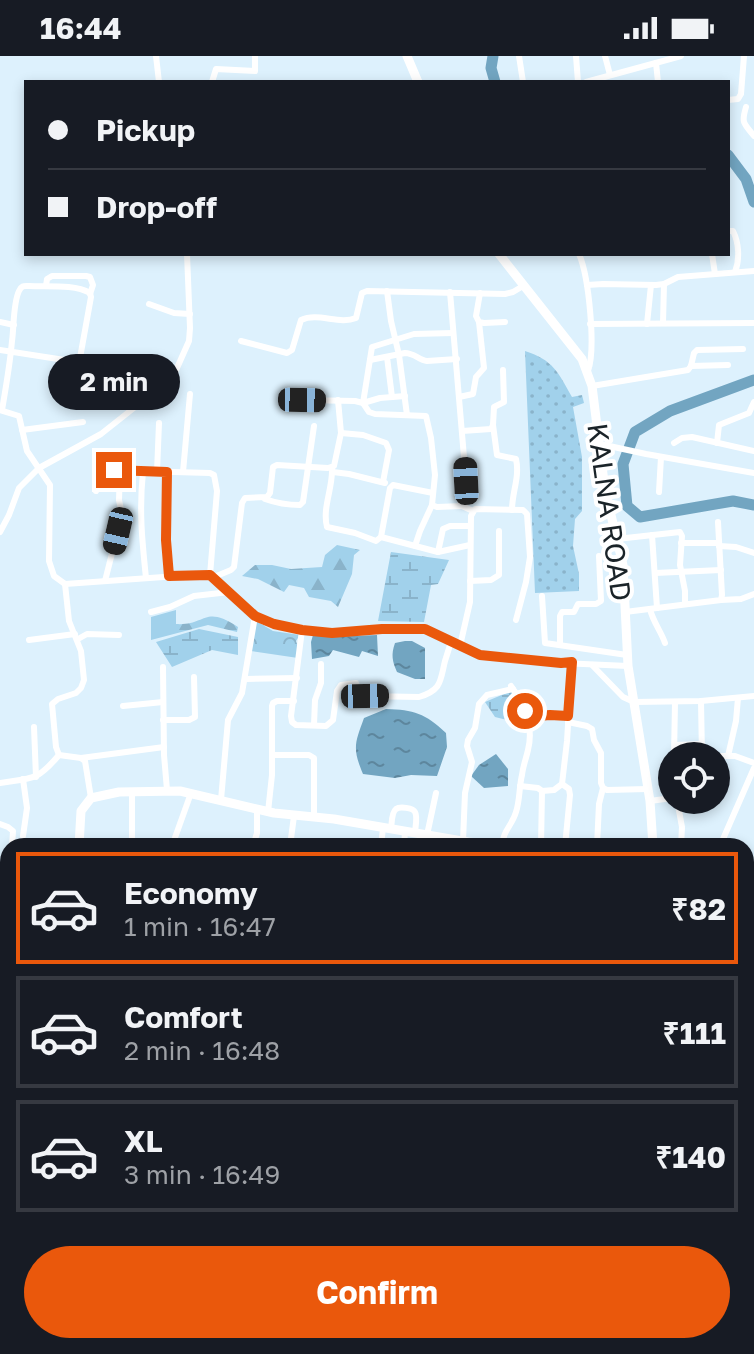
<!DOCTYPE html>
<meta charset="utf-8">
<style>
body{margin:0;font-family:"Golos Text",sans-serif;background:#20242c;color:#f1f3f6;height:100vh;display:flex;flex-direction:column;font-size:30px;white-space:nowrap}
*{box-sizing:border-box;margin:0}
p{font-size:26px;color:#9ea1a6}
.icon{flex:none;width:44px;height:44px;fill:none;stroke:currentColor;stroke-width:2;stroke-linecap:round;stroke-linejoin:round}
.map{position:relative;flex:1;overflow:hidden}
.details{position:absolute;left:0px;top:782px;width:754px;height:516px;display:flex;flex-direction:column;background:#171b24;border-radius:24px 24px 0 0;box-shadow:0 4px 12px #0003}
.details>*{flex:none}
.hud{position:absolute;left:24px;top:24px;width:706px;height:176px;border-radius:0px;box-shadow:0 4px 12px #0003;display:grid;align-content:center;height:176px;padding:0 24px;background:#171b24}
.buttons{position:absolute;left:658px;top:686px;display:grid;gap:16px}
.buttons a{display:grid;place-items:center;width:72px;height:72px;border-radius:50%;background:#171b24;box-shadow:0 4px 12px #0003;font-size:40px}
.end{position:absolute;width:36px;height:36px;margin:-18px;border:10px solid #ea580c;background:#fff;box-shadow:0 0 0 4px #fff}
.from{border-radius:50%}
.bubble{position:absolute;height:56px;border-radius:28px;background:#171b24;box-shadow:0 4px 12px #0003;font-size:26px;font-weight:700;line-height:56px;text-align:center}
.car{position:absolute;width:24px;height:48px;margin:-24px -12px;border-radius:10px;box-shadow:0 0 6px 2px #0007;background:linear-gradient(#222 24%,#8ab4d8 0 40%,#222 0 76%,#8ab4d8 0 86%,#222 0)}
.hud b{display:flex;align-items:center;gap:28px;height:76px;font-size:30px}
.hud b+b{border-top:2px solid #363941}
.hud i{width:20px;height:20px;background:#f1f3f6}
ul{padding:14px 0 0;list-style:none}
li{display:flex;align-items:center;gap:24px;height:112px;margin:0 16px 12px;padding:0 8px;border:4px solid #363941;border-radius:0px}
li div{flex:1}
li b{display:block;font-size:30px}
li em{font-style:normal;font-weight:700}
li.selected{border-color:#ea580c}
li>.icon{width:72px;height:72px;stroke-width:1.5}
.cta{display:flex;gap:16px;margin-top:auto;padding:16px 24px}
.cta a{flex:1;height:92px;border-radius:48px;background:#ea580c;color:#fff;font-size:32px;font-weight:700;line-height:92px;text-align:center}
.status{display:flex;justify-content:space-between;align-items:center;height:56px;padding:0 40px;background:#171b24;direction:ltr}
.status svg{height:22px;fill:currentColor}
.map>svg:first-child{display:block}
.built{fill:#cae4f3}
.grass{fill:url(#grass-dots)}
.forest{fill:url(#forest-firs)}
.wetland{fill:url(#wetland-marsh)}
.park{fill:url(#park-crowns)}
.water{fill:url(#water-ripples)}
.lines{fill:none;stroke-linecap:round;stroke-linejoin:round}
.river{stroke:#72a5c1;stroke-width:11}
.minor{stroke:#fff;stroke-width:6}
.tertiary{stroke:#fff;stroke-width:7}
.primary{stroke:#fff;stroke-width:9}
.rail{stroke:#4f5b62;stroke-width:2;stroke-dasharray:16 8;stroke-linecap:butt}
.route{stroke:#ea580c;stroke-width:10}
.labels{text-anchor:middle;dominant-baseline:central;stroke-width:8;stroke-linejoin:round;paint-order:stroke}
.street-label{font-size:28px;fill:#1a2328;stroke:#fff}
</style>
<div class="status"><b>16:44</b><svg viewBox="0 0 49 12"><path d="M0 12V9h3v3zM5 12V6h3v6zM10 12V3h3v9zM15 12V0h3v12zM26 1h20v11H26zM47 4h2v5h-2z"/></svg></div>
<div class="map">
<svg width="754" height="1298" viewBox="0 0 754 1298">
<defs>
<pattern id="grass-dots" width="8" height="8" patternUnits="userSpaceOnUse" patternTransform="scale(2)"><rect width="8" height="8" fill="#a1d1eb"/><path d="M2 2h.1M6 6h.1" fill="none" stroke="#8ab3ca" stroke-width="1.8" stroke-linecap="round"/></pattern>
<pattern id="forest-firs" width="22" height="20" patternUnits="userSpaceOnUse" patternTransform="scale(2)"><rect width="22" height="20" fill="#a1d1eb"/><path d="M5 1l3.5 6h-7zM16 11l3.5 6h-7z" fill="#8ab3ca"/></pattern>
<pattern id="wetland-marsh" width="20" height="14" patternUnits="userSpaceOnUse" patternTransform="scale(2)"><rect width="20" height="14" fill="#a1d1eb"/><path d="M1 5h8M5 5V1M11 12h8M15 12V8" fill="none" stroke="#8ab3ca"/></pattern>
<pattern id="park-crowns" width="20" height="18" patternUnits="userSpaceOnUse" patternTransform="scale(2)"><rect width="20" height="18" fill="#a1d1eb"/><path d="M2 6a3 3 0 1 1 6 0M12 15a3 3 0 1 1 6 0" fill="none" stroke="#8ab3ca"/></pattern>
<pattern id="water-ripples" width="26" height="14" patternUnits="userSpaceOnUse" patternTransform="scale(2)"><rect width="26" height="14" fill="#72a5c1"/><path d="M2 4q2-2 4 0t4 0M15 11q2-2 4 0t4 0" fill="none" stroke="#5d869d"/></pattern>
</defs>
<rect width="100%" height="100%" fill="#ddf1fd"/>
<polygon class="built" points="240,1290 563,1290 559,1298 238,1298"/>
<path class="grass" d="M 525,295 C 553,304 558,316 572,341 L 582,339 L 584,347 L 573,351 L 582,401 L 582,455 L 575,463 L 573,490 L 579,518 L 579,535 L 535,537 Z"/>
<g class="forest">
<polygon points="337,489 360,494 354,499 352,518 338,551 331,545 309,541 304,532 289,529 284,536 258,523 242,520 255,509 272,509 291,513 322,511 325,499"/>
<path d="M 176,554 L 176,568 C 206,570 204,548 238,571 L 237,576 L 208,569 L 151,584 L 151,561 Z"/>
</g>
<g class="wetland">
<polygon points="391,496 449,504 438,528 431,529 424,566 378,565"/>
<polygon points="199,573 238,581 238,599 212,594 172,611 156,586"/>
<polygon points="511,635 522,654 526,669 495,661 485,646"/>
</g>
<polygon class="park" points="256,565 273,575 300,579 296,585 299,593 298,602 251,595"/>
<g class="water">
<polygon points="313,579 329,581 377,579 378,600 362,595 359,601 333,594 329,600 312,603 311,586"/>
<path d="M 405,585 L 412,585 L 425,592 L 425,623 L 415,623 L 397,616 C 392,605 391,598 395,587 Z"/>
<path d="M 386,653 C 414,654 425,657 446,677 L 447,691 L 437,720 L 411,719 L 395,722 L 363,718 C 352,692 355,687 364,662 Z"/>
<polygon points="496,698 508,713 508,730 484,732 471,720 479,709"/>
</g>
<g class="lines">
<g class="river">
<polyline points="493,0 491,12 495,26"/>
<polyline points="728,99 746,123 754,146"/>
<polyline points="754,324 670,355 635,376 623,408 627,450 640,461 733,445 754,449"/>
</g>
<g class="minor">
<polyline points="156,0 159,26"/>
<polyline points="519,0 523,26"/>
<polyline points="576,0 578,26"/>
<polyline points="605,0 610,19"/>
<polyline points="656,7 658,26"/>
<polyline points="212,26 216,13 255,15 255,0"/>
<polyline points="586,26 681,0"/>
<polyline points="728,44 738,43 741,38 744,0"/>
<path d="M 746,51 C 741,68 744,67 754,80"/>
<path d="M 728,175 L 733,175 C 739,187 740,203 735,216"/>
<path d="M 579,198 C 589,221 596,293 588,315"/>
<polyline points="712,198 715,218"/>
<polyline points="587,229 603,228 656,229 664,228 678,221 754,215"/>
<polyline points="46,230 47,223 52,220 86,220 90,221 93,229 90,238"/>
<polyline points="387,235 391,265 399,299 407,359"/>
<path d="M 450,236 L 466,425 C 463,435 457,439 462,450 L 473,455"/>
<polyline points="480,237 476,260 479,266 484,267 505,266"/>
<polyline points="149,248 174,257 190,258"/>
<polyline points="0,266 14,269"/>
<polyline points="663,267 664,228"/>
<polyline points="590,268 754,267"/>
<polyline points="647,268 651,229"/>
<path d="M 241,285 L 287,297 L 292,294 L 301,264 C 318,256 339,269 356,262 L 362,237 L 367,235 L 505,238 L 513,236 L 523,230"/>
<path d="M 0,294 L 71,305 L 80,302 L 91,241 L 90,237 C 74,228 48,231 29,230 C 24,230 22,229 19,235 C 13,247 14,272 12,285 C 10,308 6,331 2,354"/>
<polyline points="387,301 392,341"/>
<path d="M 370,304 L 405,297 C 414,297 419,304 427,305 L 457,303"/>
<polyline points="691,310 728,309"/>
<polyline points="592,330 688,314 691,310 694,297 697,294 743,293"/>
<polyline points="405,340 380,342 363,347 372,291 414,278 453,277"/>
<polyline points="459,341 473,338 476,321 484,312 479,266"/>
<polyline points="302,344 355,345 363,347 369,356 375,358 426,360 431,382 435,419 432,449 437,451 462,450"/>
<polyline points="0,354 19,360 27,395 50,429 49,505 54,520 65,528 206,518 214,521 255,560 274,568 302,574 332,577 382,573 425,573 480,599 561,607 628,610"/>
<path d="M 493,369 L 497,399 L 516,403 C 520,421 512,436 512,454"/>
<polyline points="22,374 83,366"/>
<polyline points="462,375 491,373 493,369 494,351 504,346 503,314"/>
<polyline points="341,377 363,379 386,387 389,394 383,426"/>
<polyline points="674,387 682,382 692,381 754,395"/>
<polyline points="717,387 719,369 749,357 754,346"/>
<polyline points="600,388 646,398 754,417"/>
<path d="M 332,412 C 333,432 322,452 327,471 L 355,477 L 376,485 L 381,481 L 390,432 L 393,429 L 433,437"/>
<path d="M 143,416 C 139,454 142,484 146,522"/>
<polyline points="157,416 159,367"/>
<polyline points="167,416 166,484 169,520"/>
<polyline points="183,416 190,338"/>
<polyline points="333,416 349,418 385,427"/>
<polyline points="96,435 97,418 102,414 210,417 214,419 217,435 210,519"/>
<polyline points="659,436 661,401"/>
<path d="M 265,443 C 276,447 288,449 300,449 L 303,446 L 314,370"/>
<polyline points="0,476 9,459 19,432 39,412 101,378 173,321 189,285 190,272 187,198"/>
<polyline points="652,479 657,552"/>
<polyline points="381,481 438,496 470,489"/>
<polyline points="617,483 680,476 682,480 680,509 685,535 685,548"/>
<polyline points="681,487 719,487"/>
<polyline points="415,490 420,475 432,449"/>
<polyline points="719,490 736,491 754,497"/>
<polyline points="438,496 443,473 450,470 470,470"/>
<polyline points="655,517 721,514"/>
<polyline points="214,521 231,514 234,511 242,447 245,442 267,441 270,437 273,411 277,409 328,412 334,410 341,377 338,344"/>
<polyline points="105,525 122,458 119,444 120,414"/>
<polyline points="470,525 491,524 499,519 499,475"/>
<polyline points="65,528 69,565 81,595 84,624 81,632 76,637 58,643 52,648 56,691 59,699 81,702 85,705 91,742"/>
<polyline points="542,540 545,587 627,599"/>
<polyline points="721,544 741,543 754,538"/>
<path d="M 650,553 C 653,566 661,575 665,587"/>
<polyline points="151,556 170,551 194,540 229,536"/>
<polyline points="625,556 721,544 722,539 718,466"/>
<path d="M 302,574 L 291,660 L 292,666 L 296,669 L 326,670 L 333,664 L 337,635 L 341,629 L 356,627 L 360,639 L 365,640 L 419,641 C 442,634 440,625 445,605 C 447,599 449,592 451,586"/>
<polyline points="78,583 87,578 119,579"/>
<polyline points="29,584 75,578"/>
<polyline points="560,589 560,560 562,556 574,556 578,548 596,548 601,545 599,500"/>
<polyline points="460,590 470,546 471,460 475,453 523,454 527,458 530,501 526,526 516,564"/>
<polyline points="592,609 623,641 634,646 701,645 754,640"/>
<polyline points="163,611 164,699 167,734"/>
<polyline points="246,623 297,622"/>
<polyline points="701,645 702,700"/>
<polyline points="123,650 163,646"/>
<polyline points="527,661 539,659 568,660"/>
<polyline points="163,664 189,664 195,661 194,621"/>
<polyline points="568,666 587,670 592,673 594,684 601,697 601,727 603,732 607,734 648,733"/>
<polyline points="314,669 315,644 321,627 321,608"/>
<polyline points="34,671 36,721"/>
<polyline points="675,689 702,688"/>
<polyline points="273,699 309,699 314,702 314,761"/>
<polyline points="674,700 675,646"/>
<polyline points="716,700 735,700 754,707"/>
<polyline points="728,700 736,665 738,642"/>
<polyline points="81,702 164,691"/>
<path d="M 0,727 C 33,722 37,725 59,699"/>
<polyline points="562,728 569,733 570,739 565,790"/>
<polyline points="520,730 538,732 542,735 541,790"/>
<polyline points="132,735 132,790"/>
<polyline points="542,735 554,734 562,728 567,685 572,606"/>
<polyline points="221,744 228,664 242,637 255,560"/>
<polyline points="677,744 682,771 681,790"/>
<polyline points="650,745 672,742"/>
<polyline points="268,756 272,719 272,650 273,647 277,645 294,645"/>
<polyline points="0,768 8,771 13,775 12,790"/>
<path d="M 391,773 C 392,768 391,757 396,753 C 400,750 413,752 415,756 C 418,761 415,772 415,777"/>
<polyline points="427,779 436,737"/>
<polyline points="23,780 27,752 23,723"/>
<polyline points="463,785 465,737 472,706 467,690 468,684 475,672 479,648 487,639 513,633"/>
<polyline points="173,787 198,790"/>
<polyline points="172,790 191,737"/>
<polyline points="253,790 257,777 257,753"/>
<polyline points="290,790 294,760"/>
<polyline points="381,790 383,772"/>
<polyline points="404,790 405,776"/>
<path d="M 502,790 C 503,774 512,770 516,756 C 520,744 519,731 522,719 C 523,710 526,703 528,694 C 534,671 524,648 511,630"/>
<polyline points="597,790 599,748 603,732"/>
<polyline points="720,790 754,712"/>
<polyline points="0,837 8,812"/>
<polyline points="0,923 8,923"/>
<polyline points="746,942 754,934"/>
<polyline points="746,973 754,975"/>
<polyline points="0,1075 8,1078"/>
<polyline points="746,1138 754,1137"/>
<polyline points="0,1214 8,1248"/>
<polyline points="746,1270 754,1270"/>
<polyline points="13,1290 14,1298"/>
<polyline points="605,1290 611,1290"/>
<polyline points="83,1298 86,1290"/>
<polyline points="158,1298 161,1290"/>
<polyline points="228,1298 231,1290"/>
</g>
<polyline class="tertiary" points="679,1290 680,1298"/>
<g class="primary">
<polyline points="407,0 418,26"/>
<polyline points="499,198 582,303 592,330 605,434 623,509 628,610 650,745 653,790"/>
<polyline points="79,790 81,755 91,742 119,736 180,735 274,757 334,763 468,786 506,790"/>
<polyline points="0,1051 8,1044"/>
</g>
<g class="rail">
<polyline points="746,829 754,811"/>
<polyline points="746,856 754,842"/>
<polyline points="468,1298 473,1290"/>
<polyline points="491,1298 496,1290"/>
</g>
</g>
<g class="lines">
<polyline class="route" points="114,414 167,416 166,484 169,520 210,519 255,560 274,568 302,574 332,577 382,573 425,573 480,599 561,607 572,606 568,660 550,659 527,661 525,655"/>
</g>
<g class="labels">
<g class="street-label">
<text transform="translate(610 456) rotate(82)">KALNA ROAD</text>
</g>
</g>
</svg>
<div class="buttons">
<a><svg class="icon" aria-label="locate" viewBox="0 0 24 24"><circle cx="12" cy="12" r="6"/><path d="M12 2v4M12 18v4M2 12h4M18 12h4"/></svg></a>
</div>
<i class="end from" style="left:525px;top:655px"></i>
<i class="end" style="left:114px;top:414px"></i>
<div class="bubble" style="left:48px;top:298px;width:132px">2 min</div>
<i class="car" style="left:302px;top:344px;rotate:91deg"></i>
<i class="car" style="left:466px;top:425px;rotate:357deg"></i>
<i class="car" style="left:118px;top:475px;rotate:193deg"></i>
<i class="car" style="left:365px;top:640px;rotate:89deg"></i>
<div class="hud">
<b><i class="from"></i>Pickup</b>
<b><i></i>Drop-off</b>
</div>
<section class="details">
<ul>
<li class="selected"><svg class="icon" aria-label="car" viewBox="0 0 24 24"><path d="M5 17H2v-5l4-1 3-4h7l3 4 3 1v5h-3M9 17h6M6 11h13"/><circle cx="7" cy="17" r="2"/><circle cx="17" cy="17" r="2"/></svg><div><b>Economy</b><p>1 min · 16:47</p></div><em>₹82</em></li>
<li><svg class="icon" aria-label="car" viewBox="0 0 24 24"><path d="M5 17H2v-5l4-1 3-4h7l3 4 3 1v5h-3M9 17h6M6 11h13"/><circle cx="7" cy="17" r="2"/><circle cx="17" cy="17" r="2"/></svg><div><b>Comfort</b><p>2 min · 16:48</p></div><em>₹111</em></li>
<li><svg class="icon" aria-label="car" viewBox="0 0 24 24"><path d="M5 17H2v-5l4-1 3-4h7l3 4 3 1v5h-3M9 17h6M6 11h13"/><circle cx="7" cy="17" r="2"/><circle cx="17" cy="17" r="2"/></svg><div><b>XL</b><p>3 min · 16:49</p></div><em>₹140</em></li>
</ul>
<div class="cta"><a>Confirm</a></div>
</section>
</div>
